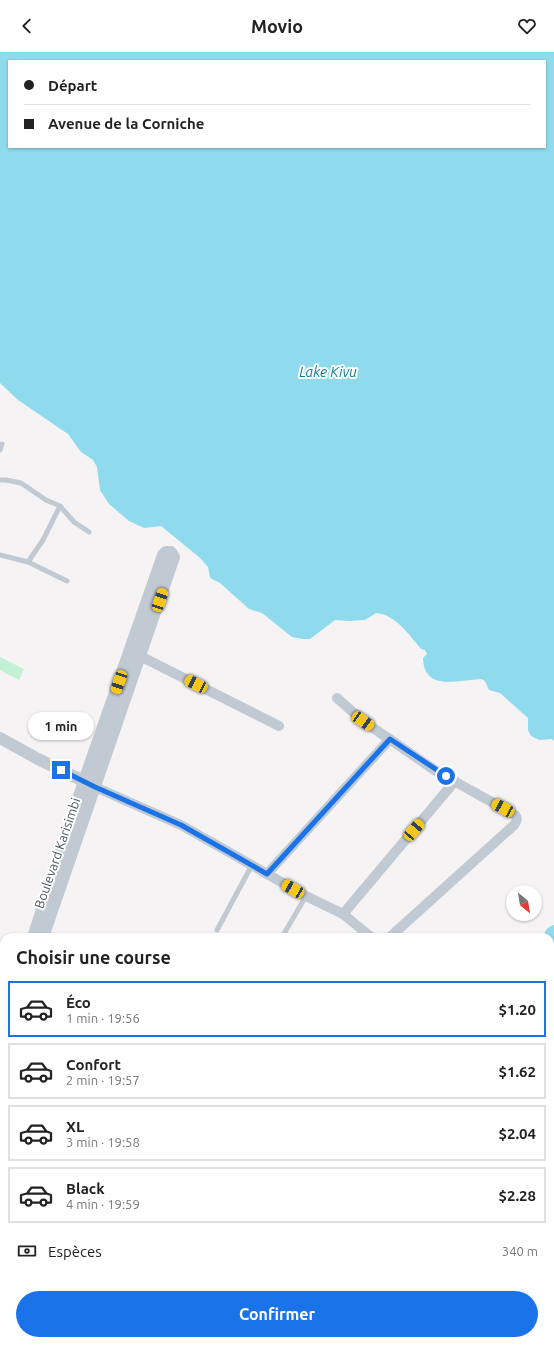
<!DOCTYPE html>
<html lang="fr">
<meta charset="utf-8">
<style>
body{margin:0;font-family:Ubuntu,sans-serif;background:#f6f6f6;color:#222;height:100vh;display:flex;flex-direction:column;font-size:15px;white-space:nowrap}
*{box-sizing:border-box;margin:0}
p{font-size:13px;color:#767676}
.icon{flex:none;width:22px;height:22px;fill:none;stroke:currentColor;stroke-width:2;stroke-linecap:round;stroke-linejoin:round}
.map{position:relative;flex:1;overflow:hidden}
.panel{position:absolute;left:0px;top:881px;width:554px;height:412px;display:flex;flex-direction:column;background:#fff;border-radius:12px 12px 0 0;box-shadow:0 1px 3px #0004}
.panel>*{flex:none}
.hud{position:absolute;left:8px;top:8px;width:538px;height:88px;border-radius:0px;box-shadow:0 1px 3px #0004;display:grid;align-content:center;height:88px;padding:0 16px;background:#fff}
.needle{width:26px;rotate:150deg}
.controls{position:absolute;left:506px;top:833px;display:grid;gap:8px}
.controls a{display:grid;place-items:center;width:36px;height:36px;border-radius:50%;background:#fff;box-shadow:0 1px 3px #0004;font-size:20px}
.end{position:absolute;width:18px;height:18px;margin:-9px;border:5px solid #1a73e8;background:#fff;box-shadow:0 0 0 2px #fff}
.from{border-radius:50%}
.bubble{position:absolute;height:28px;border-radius:14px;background:#fff;box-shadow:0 1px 3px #0004;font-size:13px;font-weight:600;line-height:28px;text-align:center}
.car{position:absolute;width:12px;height:24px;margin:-12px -6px;border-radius:5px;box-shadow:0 0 3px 1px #0007;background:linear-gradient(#f5c518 24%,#345 0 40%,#f5c518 0 76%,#345 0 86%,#f5c518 0)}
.hud b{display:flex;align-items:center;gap:14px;height:38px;font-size:15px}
.hud b+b{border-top:1px solid #e0e0e0}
.hud i{width:10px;height:10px;background:#222}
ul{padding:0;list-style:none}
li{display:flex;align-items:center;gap:12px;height:56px;margin:0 8px 6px;padding:0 8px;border:2px solid #e0e0e0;border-radius:0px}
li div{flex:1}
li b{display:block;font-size:15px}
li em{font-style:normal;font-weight:600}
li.active{border-color:#1a73e8}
li>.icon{width:36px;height:36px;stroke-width:1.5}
h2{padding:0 16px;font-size:18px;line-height:48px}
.pay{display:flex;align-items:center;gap:10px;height:44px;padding:0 16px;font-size:15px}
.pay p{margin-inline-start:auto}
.action{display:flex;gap:8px;margin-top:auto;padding:8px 16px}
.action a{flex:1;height:46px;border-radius:24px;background:#1a73e8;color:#fff;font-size:16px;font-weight:600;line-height:46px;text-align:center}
header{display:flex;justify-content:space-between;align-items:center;height:52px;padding:0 16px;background:#fff;font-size:18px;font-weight:600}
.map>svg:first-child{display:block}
.green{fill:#c3f1d5}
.water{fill:#90daee;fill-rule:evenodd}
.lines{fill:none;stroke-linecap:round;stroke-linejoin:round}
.service{stroke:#c1cad2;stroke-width:5}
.minor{stroke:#c1cad2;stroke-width:10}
.tertiary{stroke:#c1cad2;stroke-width:12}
.route{stroke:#1a73e8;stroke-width:5}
.labels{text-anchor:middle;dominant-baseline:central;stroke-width:4;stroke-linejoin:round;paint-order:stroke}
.street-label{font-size:13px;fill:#4a5661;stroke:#fff}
.water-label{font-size:14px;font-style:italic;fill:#0c7c9b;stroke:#fff}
</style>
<header><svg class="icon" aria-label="back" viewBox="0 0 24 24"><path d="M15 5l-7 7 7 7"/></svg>Movio<svg class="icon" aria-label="heart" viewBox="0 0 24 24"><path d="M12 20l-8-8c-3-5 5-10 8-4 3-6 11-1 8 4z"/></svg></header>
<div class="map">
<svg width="554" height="1293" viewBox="0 0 554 1293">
<rect width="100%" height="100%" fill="#f5f3f3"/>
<polygon class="green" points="0,605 24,617 19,628 0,618"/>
<g class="water">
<path d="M 0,0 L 554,0 L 554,689 L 552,687 L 539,688 L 531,684 L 528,678 L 528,666 L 500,641 L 489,638 L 485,629 L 481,627 C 458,628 424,640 423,606 L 427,602 L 425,598 L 421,597 C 410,584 395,562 376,561 L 365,568 L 349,569 L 335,568 L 310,587 L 303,587 L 292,585 L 262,561 L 249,557 L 220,531 L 212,527 L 210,525 L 208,515 L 199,505 L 161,474 L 144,476 L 129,469 L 109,452 L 100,438 L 97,415 L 93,408 L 81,400 L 68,382 L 18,348 L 0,331 ZM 9,9 L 545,9 L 545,95 L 9,95 Z"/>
<path d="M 554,873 L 554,991 L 550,991 L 550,885 L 543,885 C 545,879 547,875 554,873 Z"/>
</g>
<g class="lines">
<g class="service">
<polyline points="0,398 2,392"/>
<polyline points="0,428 6,428 21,431 46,448 60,454 74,470 89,480"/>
<polyline points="0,503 28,510 67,529"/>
<polyline points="28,510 43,488 60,454"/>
<polyline points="217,878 252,813"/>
<polyline points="282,885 306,844"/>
</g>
<g class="minor">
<polyline points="140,604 279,674"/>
<path d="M 337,646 L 363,669 L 436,719 L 515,763 C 518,767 517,769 514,773 L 390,885"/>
<polyline points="95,735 181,773 306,844 343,862 371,885"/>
<polyline points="267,822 390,687"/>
<polyline points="343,862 455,729"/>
<polyline points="0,937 4,938"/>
<polyline points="550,1014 554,1013"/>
<polyline points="0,1122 4,1123"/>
<polyline points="550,1153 554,1153"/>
<polyline points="481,1289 493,1293"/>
<polyline points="21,1293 23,1289"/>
<polyline points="131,1293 131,1291"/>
</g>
<g class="tertiary">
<polyline points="0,686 38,707 92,733"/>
<polyline points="33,885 84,729 163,503 166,500 171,500 174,505 43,885"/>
<polyline points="0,983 4,972"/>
<polyline points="0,1011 4,1000"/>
</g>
</g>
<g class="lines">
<polyline class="route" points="61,718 95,735 181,773 267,822 390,687 446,724"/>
</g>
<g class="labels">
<g class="street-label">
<text transform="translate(57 801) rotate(-71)">Boulevard Karisimbi</text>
</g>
<g class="water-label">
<text x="328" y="320">Lake Kivu</text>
</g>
</g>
</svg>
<div class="controls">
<a><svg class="needle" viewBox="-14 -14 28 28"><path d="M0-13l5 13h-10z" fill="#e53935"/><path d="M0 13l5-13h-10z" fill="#767676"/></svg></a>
</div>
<i class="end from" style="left:446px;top:724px"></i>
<i class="end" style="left:61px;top:718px"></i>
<div class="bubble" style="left:28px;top:660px;width:66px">1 min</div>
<i class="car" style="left:160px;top:548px;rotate:19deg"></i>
<i class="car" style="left:119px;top:630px;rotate:199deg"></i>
<i class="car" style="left:196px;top:632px;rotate:297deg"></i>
<i class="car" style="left:363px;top:669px;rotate:125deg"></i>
<i class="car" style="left:503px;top:756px;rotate:299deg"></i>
<i class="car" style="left:414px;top:778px;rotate:40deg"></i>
<i class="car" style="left:293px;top:837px;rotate:300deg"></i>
<div class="hud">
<b><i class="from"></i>Départ</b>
<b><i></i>Avenue de la Corniche</b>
</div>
<section class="panel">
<h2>Choisir une course</h2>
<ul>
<li class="active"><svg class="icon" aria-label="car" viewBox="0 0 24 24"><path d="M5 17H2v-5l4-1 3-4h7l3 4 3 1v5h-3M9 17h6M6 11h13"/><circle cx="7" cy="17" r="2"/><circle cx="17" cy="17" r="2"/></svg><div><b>Éco</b><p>1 min · 19:56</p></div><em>$1.20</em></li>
<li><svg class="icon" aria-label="car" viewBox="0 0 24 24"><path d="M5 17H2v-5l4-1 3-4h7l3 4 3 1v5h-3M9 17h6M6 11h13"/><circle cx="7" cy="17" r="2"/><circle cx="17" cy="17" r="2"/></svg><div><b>Confort</b><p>2 min · 19:57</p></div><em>$1.62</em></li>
<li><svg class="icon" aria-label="car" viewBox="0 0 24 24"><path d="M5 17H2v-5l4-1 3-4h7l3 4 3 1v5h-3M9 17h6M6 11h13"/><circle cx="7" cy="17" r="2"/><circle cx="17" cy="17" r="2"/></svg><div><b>XL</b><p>3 min · 19:58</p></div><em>$2.04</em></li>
<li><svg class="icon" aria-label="car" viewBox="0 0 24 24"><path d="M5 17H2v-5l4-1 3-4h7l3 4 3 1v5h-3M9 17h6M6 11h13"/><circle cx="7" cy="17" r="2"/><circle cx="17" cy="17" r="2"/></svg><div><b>Black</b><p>4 min · 19:59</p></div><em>$2.28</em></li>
</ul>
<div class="pay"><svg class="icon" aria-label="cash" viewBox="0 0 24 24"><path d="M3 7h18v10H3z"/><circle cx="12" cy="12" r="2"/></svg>Espèces<p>340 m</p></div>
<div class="action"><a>Confirmer</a></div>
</section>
</div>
